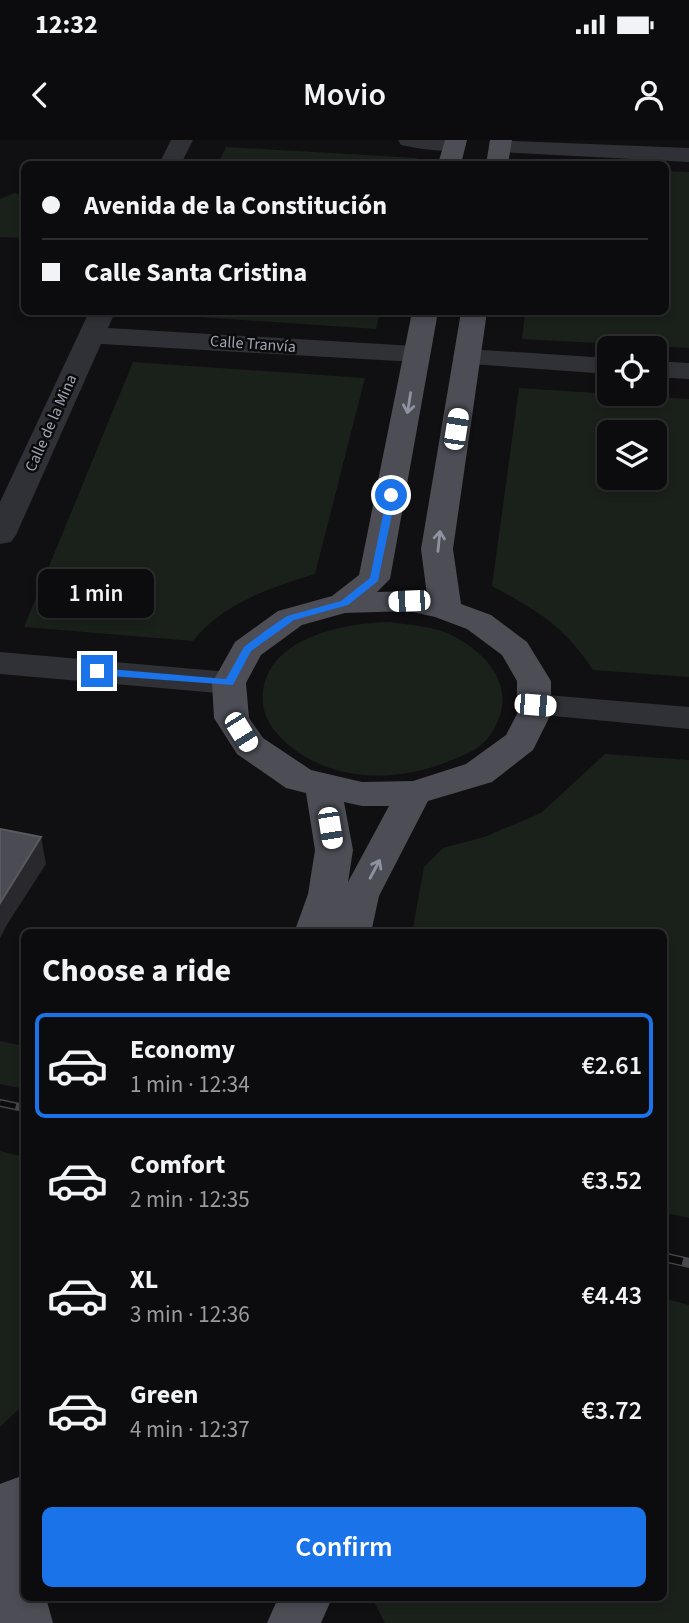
<!DOCTYPE html>
<meta charset="utf-8">
<style>
body{margin:0;font-family:"Source Sans 3",sans-serif;background:#151416;color:#f1f3f6;height:100vh;display:flex;flex-direction:column;font-size:26px;white-space:nowrap}
*{box-sizing:border-box;margin:0}
p{font-size:23px;color:#9a9b9d}
.icon{flex:none;width:38px;height:38px;fill:none;stroke:currentColor;stroke-width:2;stroke-linecap:round;stroke-linejoin:round}
.map{position:relative;flex:1;overflow:hidden}
.details{position:absolute;left:21px;top:789px;width:646px;height:672px;display:flex;flex-direction:column;background:#0c0b0d;border-radius:10px;box-shadow:0 4px 10px #0003,0 0 0 2px #2c2b2e}
.details>*{flex:none}
.guide{position:absolute;left:21px;top:21px;width:648px;height:154px;border-radius:10px;box-shadow:0 4px 10px #0003,0 0 0 2px #2c2b2e;display:grid;align-content:center;height:154px;padding:0 21px;background:#0c0b0d}
.buttons{position:absolute;left:597px;top:196px;display:grid;gap:14px}
.buttons a{display:grid;place-items:center;width:70px;height:70px;border-radius:10px;background:#0c0b0d;box-shadow:0 4px 10px #0003,0 0 0 2px #2c2b2e;font-size:35px}
.end{position:absolute;width:32px;height:32px;margin:-16px;border:9px solid #1a73e8;background:#fff;box-shadow:0 0 0 4px #fff}
.from{border-radius:50%}
.bubble{position:absolute;height:49px;border-radius:10px;background:#0c0b0d;box-shadow:0 4px 10px #0003,0 0 0 2px #2c2b2e;font-size:23px;font-weight:600;line-height:49px;text-align:center}
.car{position:absolute;width:21px;height:42px;margin:-21px -10px;border-radius:9px;box-shadow:0 0 5px 2px #0007;background:linear-gradient(#fff 24%,#345 0 40%,#fff 0 76%,#345 0 86%,#fff 0)}
.guide b{display:flex;align-items:center;gap:24px;height:66px;font-size:26px}
.guide b+b{border-top:2px solid #2c2b2e}
.guide i{width:18px;height:18px;background:#f1f3f6}
ul{padding:0;list-style:none}
li{display:flex;align-items:center;gap:21px;height:105px;margin:0 14px 10px;padding:0 7px;border:4px solid transparent;border-radius:10px}
li div{flex:1}
li b{display:block;font-size:26px}
li em{font-style:normal;font-weight:600}
li.active{border-color:#1a73e8}
li>.icon{width:63px;height:63px;stroke-width:1.5}
h2{padding:0 21px;font-size:32px;line-height:84px}
.button{display:flex;gap:14px;margin-top:auto;padding:14px 21px}
.button a{flex:1;height:80px;border-radius:10px;background:#1a73e8;color:#fff;font-size:28px;font-weight:600;line-height:80px;text-align:center}
.status{display:flex;justify-content:space-between;align-items:center;height:49px;padding:0 35px;background:#0c0b0d;direction:ltr}
.status svg{height:19px;fill:currentColor}
header{display:flex;justify-content:space-between;align-items:center;height:91px;padding:0 21px;background:#0c0b0d;font-size:32px;font-weight:600}
.map>svg:first-child{display:block}
.green{fill:#1a211b;fill-rule:evenodd}
.lines{fill:none;stroke-linecap:round;stroke-linejoin:round}
.minor{fill:#303136;fill-rule:evenodd}
.major{fill:#4c4d55;fill-rule:evenodd}
.rail-far1-casing{stroke:#45474d;stroke-width:8}
.rail-casing{stroke:#45474d;stroke-width:10}
.rail-far1{stroke:#0b0b0c;stroke-width:5;stroke-dasharray:16;stroke-linecap:butt}
.rail{stroke:#0b0b0c;stroke-width:7;stroke-dasharray:20;stroke-linecap:butt}
.shaded-wall{fill:#29282d}
.building{fill:#4b4b53;stroke:#595962;stroke-width:2}
.oneway{stroke:#8f93a0}
.route{fill:#1a73e8}
.labels{text-anchor:middle;dominant-baseline:central;stroke-width:5;stroke-linejoin:round;paint-order:stroke}
.far-street-label{font-size:16px;fill:#a0a4b3;stroke:#0b0b0c}
</style>
<div class="status"><b>12:32</b><svg viewBox="0 0 49 12"><path d="M0 12V9h3v3zM5 12V6h3v6zM10 12V3h3v9zM15 12V0h3v12zM26 1h20v11H26zM47 4h2v5h-2z"/></svg></div>
<header><svg class="icon" aria-label="back" viewBox="0 0 24 24"><path d="M15 5l-7 7 7 7"/></svg>Movio<svg class="icon" aria-label="person" viewBox="0 0 24 24"><circle cx="12" cy="8" r="4"/><path d="M4 21q1-7 8-7t8 7"/></svg></header>
<div class="map">
<svg width="689" height="1483" viewBox="0 0 689 1483">
<rect width="100%" height="100%" fill="#100f11"/>
<g class="green">
<polygon points="226,7 417,18 415,24 218,24"/>
<polygon points="665,31 689,32 689,208 522,199 525,172 665,172"/>
<polygon points="15,53 24,57 24,98 0,97 0,59"/>
<polygon points="155,172 380,172 376,189 154,174"/>
<path d="M 133,222 L 365,238 L 315,434 C 270,448 223,463 193,501 L 24,487 Z"/>
<path d="M 519,248 L 689,259 L 689,537 L 593,530 C 564,486 538,471 492,446 ZM 609,292 L 654,292 L 654,338 L 609,338 Z"/>
<path d="M 390,482 C 409,485 430,486 447,493 C 491,513 522,553 488,598 C 479,609 465,615 452,620 C 406,640 348,643 304,616 C 286,605 265,586 263,564 C 258,499 342,483 390,482 Z"/>
<polygon points="605,614 689,620 689,1078 663,1072 663,793 412,793 424,727 443,708 484,697 541,673"/>
<polygon points="0,901 24,906 24,949 0,944"/>
<polygon points="0,1011 24,1017 24,1264 0,1287"/>
<polygon points="663,1158 689,1165 689,1483 385,1483 372,1458 663,1458"/>
</g>
<g class="lines">
<g class="minor">
<polygon points="171,0 193,0 181,24 159,24"/>
<path d="M 398,0 L 464,0 L 466,4 L 463,9 C 445,13 419,9 401,5 Z"/>
<polygon points="492,0 689,8 689,22 500,12 492,10 489,5"/>
<polygon points="89,172 115,172 108,188 415,206 425,208 429,214 425,220 415,222 101,204 16,395 11,402 0,404 0,362"/>
<polygon points="467,209 609,218 609,234 457,223 453,217 457,211"/>
<polygon points="654,221 689,223 689,239 654,237"/>
<polygon points="0,512 229,532 241,535 246,543 241,551 229,554 0,534"/>
<polygon points="535,554 689,567 689,589 523,573 518,565 523,557"/>
</g>
<g class="major">
<polygon points="445,0 467,0 461,24 438,24"/>
<polygon points="490,0 512,0 508,24 486,24"/>
<path d="M 412,172 L 438,172 L 390,439 L 377,452 L 409,451 L 427,455 L 421,409 L 461,172 L 487,172 L 453,409 L 461,464 L 491,475 L 527,502 L 551,541 L 551,574 L 533,610 L 492,642 L 428,661 L 379,756 L 371,793 L 294,793 L 308,754 L 315,710 L 306,653 L 286,648 L 237,614 L 214,578 L 212,543 L 235,502 L 278,471 L 332,456 L 359,435 ZM 409,471 L 435,477 L 467,489 L 502,515 L 517,541 L 517,574 L 506,595 L 466,624 L 413,641 L 362,642 L 311,630 L 263,598 L 249,578 L 246,543 L 261,515 L 302,485 L 345,473 ZM 344,662 L 362,666 L 389,666 L 348,742 L 353,710 Z"/>
<polygon points="24,1335 24,1458 46,1458 53,1483 0,1483 0,1344"/>
<polygon points="278,1458 332,1458 321,1483 267,1483"/>
</g>
<defs>
<polyline id="rail-far1" points="0,963 24,968"/>
<polyline id="rail" points="663,1117 689,1123"/>
</defs>
<use href="#rail-far1" class="rail-far1-casing"/>
<use href="#rail" class="rail-casing"/>
<use href="#rail-far1" class="rail-far1"/>
<use href="#rail" class="rail"/>
</g>
<polygon class="shaded-wall" points="41,697 46,724 8,783 0,798 0,763"/>
<polygon class="building" points="0,689 41,697 0,763"/>
<defs><path id="oneway-shaft" d="M-6 0H5M1.5-3L5.5 0L1.5 3" fill="none" stroke-width="1.6" stroke-linecap="round" stroke-linejoin="round" transform="scale(1.75)"/></defs>
<g class="oneway">
<use href="#oneway-shaft" transform="translate(409 263) rotate(99)"/>
<use href="#oneway-shaft" transform="translate(439 401) rotate(-84)"/>
<use href="#oneway-shaft" transform="translate(375 729) rotate(-62)"/>
</g>
<polygon class="route" points="391,352 396,355 378,441 348,465 294,480 272,496 251,511 233,545 97,535 92,531 97,528 226,539 244,507 265,491 287,476 341,461 370,438 387,355"/>
<g class="labels">
<g class="far-street-label">
<text transform="translate(253 204) rotate(4)">Calle Tranvía</text>
<text transform="translate(51 283) rotate(-66)">Calle de la Mina</text>
</g>
</g>
</svg>
<div class="buttons">
<a><svg class="icon" aria-label="locate" viewBox="0 0 24 24"><circle cx="12" cy="12" r="6"/><path d="M12 2v4M12 18v4M2 12h4M18 12h4"/></svg></a>
<a><svg class="icon" aria-label="layers" viewBox="0 0 24 24"><path d="M12 4l9 5-9 5-9-5zM3 14l9 5 9-5"/></svg></a>
</div>
<i class="end from" style="left:391px;top:355px"></i>
<i class="end" style="left:97px;top:531px"></i>
<div class="bubble" style="left:38px;top:429px;width:116px">1 min</div>
<i class="car" style="left:456px;top:289px;rotate:9deg"></i>
<i class="car" style="left:409px;top:461px;rotate:268deg"></i>
<i class="car" style="left:535px;top:565px;rotate:95deg"></i>
<i class="car" style="left:241px;top:592px;rotate:148deg"></i>
<i class="car" style="left:330px;top:688px;rotate:171deg"></i>
<div class="guide">
<b><i class="from"></i>Avenida de la Constitución</b>
<b><i></i>Calle Santa Cristina</b>
</div>
<section class="details">
<h2>Choose a ride</h2>
<ul>
<li class="active"><svg class="icon" aria-label="car" viewBox="0 0 24 24"><path d="M5 17H2v-5l4-1 3-4h7l3 4 3 1v5h-3M9 17h6M6 11h13"/><circle cx="7" cy="17" r="2"/><circle cx="17" cy="17" r="2"/></svg><div><b>Economy</b><p>1 min · 12:34</p></div><em>€2.61</em></li>
<li><svg class="icon" aria-label="car" viewBox="0 0 24 24"><path d="M5 17H2v-5l4-1 3-4h7l3 4 3 1v5h-3M9 17h6M6 11h13"/><circle cx="7" cy="17" r="2"/><circle cx="17" cy="17" r="2"/></svg><div><b>Comfort</b><p>2 min · 12:35</p></div><em>€3.52</em></li>
<li><svg class="icon" aria-label="car" viewBox="0 0 24 24"><path d="M5 17H2v-5l4-1 3-4h7l3 4 3 1v5h-3M9 17h6M6 11h13"/><circle cx="7" cy="17" r="2"/><circle cx="17" cy="17" r="2"/></svg><div><b>XL</b><p>3 min · 12:36</p></div><em>€4.43</em></li>
<li><svg class="icon" aria-label="car" viewBox="0 0 24 24"><path d="M5 17H2v-5l4-1 3-4h7l3 4 3 1v5h-3M9 17h6M6 11h13"/><circle cx="7" cy="17" r="2"/><circle cx="17" cy="17" r="2"/></svg><div><b>Green</b><p>4 min · 12:37</p></div><em>€3.72</em></li>
</ul>
<div class="button"><a>Confirm</a></div>
</section>
</div>
